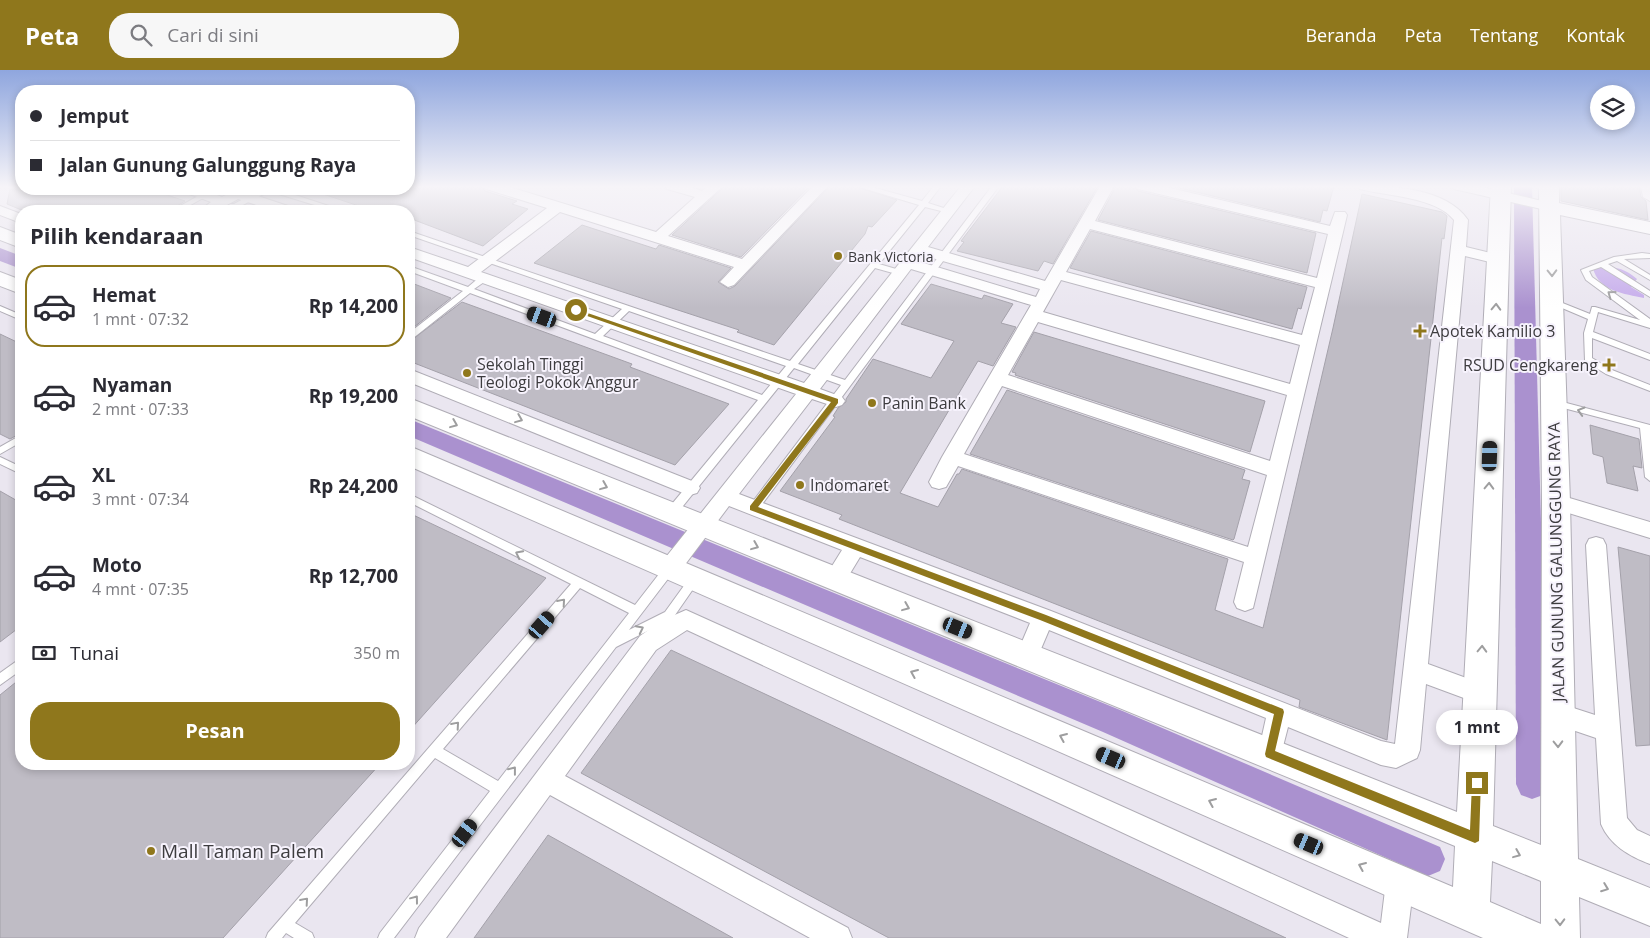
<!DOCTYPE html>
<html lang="id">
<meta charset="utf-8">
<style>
body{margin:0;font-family:"Open Sans",sans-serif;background:#f7f7f7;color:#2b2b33;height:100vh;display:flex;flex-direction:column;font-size:19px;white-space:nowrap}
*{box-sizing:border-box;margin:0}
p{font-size:16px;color:#7c7c81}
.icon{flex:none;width:28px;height:28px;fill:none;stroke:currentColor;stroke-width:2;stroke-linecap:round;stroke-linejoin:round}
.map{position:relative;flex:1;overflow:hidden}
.details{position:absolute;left:15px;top:135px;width:400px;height:565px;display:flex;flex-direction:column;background:#fff;border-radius:20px;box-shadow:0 2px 8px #0003}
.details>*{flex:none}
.top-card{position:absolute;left:15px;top:15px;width:400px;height:110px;border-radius:20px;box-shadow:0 2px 8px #0003;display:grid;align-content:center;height:110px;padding:0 15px;background:#fff}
.fabs{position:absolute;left:1590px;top:15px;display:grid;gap:10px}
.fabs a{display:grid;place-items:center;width:45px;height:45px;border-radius:50%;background:#fff;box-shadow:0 2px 8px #0003;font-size:25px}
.end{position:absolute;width:22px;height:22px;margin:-11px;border:6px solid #8f771c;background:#fff;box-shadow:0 0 0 2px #fff}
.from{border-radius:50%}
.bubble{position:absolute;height:35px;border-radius:18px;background:#fff;box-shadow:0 2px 8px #0003;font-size:16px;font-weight:700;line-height:35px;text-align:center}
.car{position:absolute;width:15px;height:30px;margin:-15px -8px;border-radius:6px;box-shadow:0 0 4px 1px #0007;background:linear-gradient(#222 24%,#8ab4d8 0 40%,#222 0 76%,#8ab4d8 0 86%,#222 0)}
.top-card b{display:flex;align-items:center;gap:18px;height:48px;font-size:19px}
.top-card b+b{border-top:1px solid #e1e1e2}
.top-card i{width:12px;height:12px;background:#2b2b33}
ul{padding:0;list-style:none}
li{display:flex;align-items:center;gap:15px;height:82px;margin:0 10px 8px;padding:0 5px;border:2px solid transparent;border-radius:20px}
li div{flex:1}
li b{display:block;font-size:19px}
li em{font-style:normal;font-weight:700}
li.selected{border-color:#8f771c}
li>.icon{width:45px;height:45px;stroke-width:1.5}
h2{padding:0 15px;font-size:22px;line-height:60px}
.pay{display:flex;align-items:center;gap:12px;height:55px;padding:0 15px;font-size:19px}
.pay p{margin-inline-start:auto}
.primary-button{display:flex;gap:10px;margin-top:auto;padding:10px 15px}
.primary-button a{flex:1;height:58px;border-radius:20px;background:#8f771c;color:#fff;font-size:20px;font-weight:700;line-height:58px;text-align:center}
header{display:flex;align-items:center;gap:30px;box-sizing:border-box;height:70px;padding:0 25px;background:#8f771c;color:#fff}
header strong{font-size:24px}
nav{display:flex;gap:28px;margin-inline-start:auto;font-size:18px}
.search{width:350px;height:45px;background:#f7f7f7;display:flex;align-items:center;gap:12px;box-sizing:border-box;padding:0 18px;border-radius:20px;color:#7c7c81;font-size:19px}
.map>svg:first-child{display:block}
.forest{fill:#c5abeb}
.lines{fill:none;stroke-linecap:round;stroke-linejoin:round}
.canal{fill:#aa91cf;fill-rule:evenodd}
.building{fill:#bfbcc5;stroke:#a4a1aa}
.lane-casing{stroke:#b0adb6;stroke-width:2}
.street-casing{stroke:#b0adb6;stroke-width:2}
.secondary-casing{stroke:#b0adb6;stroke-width:2}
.lane{fill:#fff;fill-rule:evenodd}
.street{fill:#fff;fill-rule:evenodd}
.secondary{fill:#fff;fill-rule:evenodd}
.oneway{stroke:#9e9e9f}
.route{fill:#8f771c}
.poi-dot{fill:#8f771c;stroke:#f7f3fd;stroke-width:2}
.labels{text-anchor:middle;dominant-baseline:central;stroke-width:4;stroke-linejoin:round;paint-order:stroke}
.far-poi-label{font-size:14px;fill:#3d3c3f;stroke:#f7f3fd;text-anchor:start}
.poi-label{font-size:16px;fill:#3d3c3f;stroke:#f7f3fd;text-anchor:start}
.street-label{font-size:16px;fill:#3d3c3f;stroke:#f7f3fd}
.near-poi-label{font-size:19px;fill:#3d3c3f;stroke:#f7f3fd;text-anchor:start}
</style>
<header>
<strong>Peta</strong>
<div class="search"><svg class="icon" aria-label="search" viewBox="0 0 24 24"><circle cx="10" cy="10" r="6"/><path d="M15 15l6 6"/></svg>Cari di sini</div>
<nav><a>Beranda</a><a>Peta</a><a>Tentang</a><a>Kontak</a></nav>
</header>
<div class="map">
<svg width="1650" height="868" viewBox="0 0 1650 868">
<rect width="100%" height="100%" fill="#eae6f0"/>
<path class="forest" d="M 1597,197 C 1614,196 1624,198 1637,209 L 1631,217 L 1644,225 L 1644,228 C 1625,224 1598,221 1593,198 Z"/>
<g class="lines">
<g class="canal">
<polygon points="1514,116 1532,116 1548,714 1543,725 1532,729 1521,725 1516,714"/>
<polygon points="0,178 21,186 21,199 0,191"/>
<polygon points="409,349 1125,642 1440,777 1445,789 1440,801 1428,806 1416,801 1103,662 409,366"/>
</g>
</g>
<g class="building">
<polygon points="409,116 482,116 485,121 517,131 512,134 528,139 483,176 409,148 409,141 374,141 317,122 318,119 409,119"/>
<polygon points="725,116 810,116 741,187 672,165"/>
<polygon points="830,116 854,116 897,130 872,157 868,156 865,164 774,275 737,262 739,260 534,193 582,155 656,179 659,175 731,198 718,212 729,219 735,216"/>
<polygon points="1003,116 1098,116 1053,194 1044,191 1038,201 957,181 964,172 961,171"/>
<polygon points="1116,116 1134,116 1138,121 1316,163 1307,203 1098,150"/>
<polygon points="1171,116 1334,116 1327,141 1323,140 1320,152"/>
<polygon points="1561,116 1639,116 1641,127 1646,131 1648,150 1561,131"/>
<polygon points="10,119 149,119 185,131 169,141 24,141 7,134"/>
<polygon points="1362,124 1442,142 1447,146 1444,169 1442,168 1387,670 1299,637 1300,630 839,449 842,445 780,421 835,347 833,346 838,338 846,332 846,329 873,289 931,308 954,271 901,254 931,214 982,229 984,225 1013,234 1001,253 1016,257 993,296 978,291 900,423 938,437 957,404 959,404 962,399 1228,489 1215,540 1263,558 1333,258"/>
<polygon points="1091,161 1307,217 1301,239 1298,238 1292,259 1070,198"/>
<polygon points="409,212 451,228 409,261"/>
<polygon points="462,232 632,294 630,297 729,334 675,395 409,291 409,272"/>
<polygon points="1034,262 1265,331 1250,382 1015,305 1016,303 1012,302"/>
<polygon points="0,264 21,274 21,363 10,369 0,364"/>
<polygon points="1007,320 1245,400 1242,409 1250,411 1234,469 1233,470 970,384"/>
<polygon points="1590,355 1639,369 1642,398 1633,396 1638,421 1607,413 1603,387 1593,384"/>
<polygon points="0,421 21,433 21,556 0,572"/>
<polygon points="409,443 546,508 409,661"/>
<polygon points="1618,477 1650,486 1650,675 1636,676"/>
<polygon points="671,580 1286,868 889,868 581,703"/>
<polygon points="21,608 21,694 380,694 223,868 0,868 0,625"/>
<polygon points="548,765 733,868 474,868"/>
</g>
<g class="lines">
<defs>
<g id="lane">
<path d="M 856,116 L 868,116 L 922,131 L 934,116 L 941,116 L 928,133 L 953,141 L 949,143 L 925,137 L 879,194 L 903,201 L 903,205 L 900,205 L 875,198 L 798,294 L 845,310 L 992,116 L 999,116 L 757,441 L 749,441 L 748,438 L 841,315 L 794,298 L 675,446 L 667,446 L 666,443 L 667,440 L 758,330 L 470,223 L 412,269 L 409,270 L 409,263 L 463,221 L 409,201 L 409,196 L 468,217 L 481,206 L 487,206 L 487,210 L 474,219 L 595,264 L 622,239 L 409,165 L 409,161 L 790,291 L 919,135 ZM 629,241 L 786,296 L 762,325 L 603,266 Z"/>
<polygon points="211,119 219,119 180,141 171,141"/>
<polygon points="262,119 277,119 344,141 334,141 269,121 241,136 252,139 252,141 242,141 236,139 232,141 223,141 230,134 234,134"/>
<polygon points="1642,183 1650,184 1650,188 1624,189 1650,205 1650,210 1617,191 1608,194 1650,221 1650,227 1601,197 1589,201 1592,207 1650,249 1650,258 1598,242 1593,262 1650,284 1650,290 1592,268 1592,288 1612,300 1650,315 1650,321 1606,304 1585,291 1584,263 1588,249 1548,232 1552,230 1555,230 1590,244 1592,237 1595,237 1640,250 1586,210 1581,200 1614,187"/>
<polygon points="0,236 21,245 21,250 0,241"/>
<polygon points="1555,330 1650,355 1650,411 1645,407 1640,358 1552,335 1550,333"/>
<polygon points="21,365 21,372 0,384 0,377"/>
<polygon points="0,387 21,397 21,404 0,394"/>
<path d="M 409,424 L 635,535 L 666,495 L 674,495 L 675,498 L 674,501 L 629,560 L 665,542 L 691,506 L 695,505 L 699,506 L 700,509 L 673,548 L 616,577 L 394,868 L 378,868 L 380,863 L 490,721 L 435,688 L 295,853 L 312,863 L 314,868 L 294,868 L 286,863 L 282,868 L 266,868 L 268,863 L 571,514 L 409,432 ZM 580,518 L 629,543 L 498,711 L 443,679 Z"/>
<polygon points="21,588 21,600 0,615 0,603"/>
</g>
<g id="street">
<path d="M 484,116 L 506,116 L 656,162 L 695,127 L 667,119 L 665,116 L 688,116 L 702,121 L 707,116 L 723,116 L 668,166 L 742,189 L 813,116 L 828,116 L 734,215 L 728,217 L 720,212 L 734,197 L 560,142 L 481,202 L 804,313 L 961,116 L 975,116 L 928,177 L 1045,211 L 1100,116 L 1114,116 L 1095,151 L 1317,208 L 1328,164 L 1138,119 L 1136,116 L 1162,116 L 1330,156 L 1335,142 L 1345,142 L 1347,145 L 1343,162 L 1253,538 L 1245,541 L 1237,538 L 1234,532 L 1244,492 L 958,396 L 946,417 L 939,419 L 932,417 L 929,412 L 942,387 L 1031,235 L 911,199 L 820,319 L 842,327 L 845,331 L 842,335 L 836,337 L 812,329 L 739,424 L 1051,541 L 1381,671 L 1395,674 L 1454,150 C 1436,127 1387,126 1360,119 L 1358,116 C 1394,116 1446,118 1468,150 L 1466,177 L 1503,186 L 1506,189 L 1498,194 L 1465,186 L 1428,594 L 1488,616 L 1492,623 L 1488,630 L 1480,634 L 1426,614 L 1420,680 L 1417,688 L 1396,698 L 1381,695 L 1288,657 L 1279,692 L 1270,696 L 1261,692 L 1258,684 L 1266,648 L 1049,560 L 1035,593 L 1027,596 L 1019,593 L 1016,586 L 1030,553 L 860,487 L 843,515 L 835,518 L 827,515 L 824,509 L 842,480 L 729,436 L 678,504 L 670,507 L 662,504 L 659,498 L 662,492 L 796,324 L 409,187 L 409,177 L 468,197 L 547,138 L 486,119 ZM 1090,159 L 1315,217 L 1302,265 L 1066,202 ZM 922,185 L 1040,219 L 1036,227 L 917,191 ZM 1061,210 L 1300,275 L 1290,314 L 1043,242 ZM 1038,252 L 1287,325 L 1270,391 L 1008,305 ZM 1002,316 L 1267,405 L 1248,477 L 964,384 Z"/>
<polygon points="1452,116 1478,116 1555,134 1557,137 1550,141 1454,119"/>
<polygon points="1641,116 1650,116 1650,131 1643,127"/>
<polygon points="182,119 201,119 222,127 236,119 253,119 249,123 294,138 296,141 275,141 238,129 216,141 199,141 211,132 184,122"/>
<polygon points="0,136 21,144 21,153 0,145"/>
<polygon points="409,299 697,413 700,418 697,423 690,425 683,423 409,312"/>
<polygon points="1556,424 1650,452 1650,468 1549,437 1546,432 1549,427"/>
<path d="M 1596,467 L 1603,469 L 1606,475 L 1627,748 L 1637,760 L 1650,766 L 1650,794 C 1629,786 1610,775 1601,754 L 1596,668 L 1549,652 L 1546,644 L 1549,636 L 1558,633 L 1595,645 L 1586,475 L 1589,469 Z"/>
<polygon points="686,540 1381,853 1386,812 1390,802 1400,798 1410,802 1414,812 1407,868 1349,868 687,560 656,580 565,706 848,858 852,868 810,868 550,725 446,868 415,868 419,858 640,566 661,551"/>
</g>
<g id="secondary">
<path d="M 1491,116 L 1511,116 L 1493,756 L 1541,775 L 1542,432 L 1539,116 L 1559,116 L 1559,133 L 1650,152 L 1650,164 L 1560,145 L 1570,432 L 1578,789 L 1650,818 L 1650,856 L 1579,827 L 1580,868 L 1483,868 L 409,396 L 409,376 L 1453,817 L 1455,776 L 409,346 L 409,328 L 1457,742 ZM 1492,791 L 1541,811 L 1541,854 L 1490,832 Z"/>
<polygon points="0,157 21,165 21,178 0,170"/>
<polygon points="0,202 21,210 21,224 0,216"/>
</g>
</defs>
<use href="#lane" class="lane-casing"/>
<use href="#street" class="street-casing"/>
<use href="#secondary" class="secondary-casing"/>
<use href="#lane" class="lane"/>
<use href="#street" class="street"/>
<use href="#secondary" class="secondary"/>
</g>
<defs><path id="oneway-chevron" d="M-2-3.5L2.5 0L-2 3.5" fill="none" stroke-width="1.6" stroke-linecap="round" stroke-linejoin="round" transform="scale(1.25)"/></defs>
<g class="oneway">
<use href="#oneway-chevron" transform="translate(1552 203) rotate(89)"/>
<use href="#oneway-chevron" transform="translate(1611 224) rotate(-144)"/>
<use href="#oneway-chevron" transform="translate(1496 237) rotate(-88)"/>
<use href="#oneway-chevron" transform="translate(1581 341) rotate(-164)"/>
<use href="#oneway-chevron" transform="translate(519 349) rotate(22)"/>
<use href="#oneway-chevron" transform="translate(454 354) rotate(22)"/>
<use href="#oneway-chevron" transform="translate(604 416) rotate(22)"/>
<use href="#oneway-chevron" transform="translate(1489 416) rotate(-88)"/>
<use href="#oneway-chevron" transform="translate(755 476) rotate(22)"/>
<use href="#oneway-chevron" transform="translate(519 484) rotate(-153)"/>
<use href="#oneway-chevron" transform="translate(562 532) rotate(-49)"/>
<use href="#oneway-chevron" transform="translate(906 537) rotate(22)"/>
<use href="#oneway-chevron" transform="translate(640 559) rotate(-27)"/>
<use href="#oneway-chevron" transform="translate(1482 579) rotate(-88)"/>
<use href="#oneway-chevron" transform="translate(914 603) rotate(-157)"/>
<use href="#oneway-chevron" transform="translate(456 655) rotate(-49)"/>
<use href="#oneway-chevron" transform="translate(1063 667) rotate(-157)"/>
<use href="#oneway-chevron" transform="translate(1558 674) rotate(89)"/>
<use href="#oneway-chevron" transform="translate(513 700) rotate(-52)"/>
<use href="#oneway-chevron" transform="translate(1212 732) rotate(-157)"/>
<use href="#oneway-chevron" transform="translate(1517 784) rotate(22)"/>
<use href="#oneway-chevron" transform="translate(1362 796) rotate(-157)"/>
<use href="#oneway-chevron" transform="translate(1605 818) rotate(21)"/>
<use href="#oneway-chevron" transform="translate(415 829) rotate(-53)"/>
<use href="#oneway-chevron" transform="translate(305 831) rotate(-49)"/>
<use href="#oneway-chevron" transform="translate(1560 852) rotate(89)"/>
</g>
<linearGradient id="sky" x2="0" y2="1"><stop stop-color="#8fa6de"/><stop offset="0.49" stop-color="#f6f4f8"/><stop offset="1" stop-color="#f6f4f8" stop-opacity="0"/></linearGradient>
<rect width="1650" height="238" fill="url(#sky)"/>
<polygon class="route" points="573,238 838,329 838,333 758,437 1046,545 1283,639 1284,642 1275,681 1470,760 1472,713 1473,710 1481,710 1479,771 1475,773 1266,687 1265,684 1274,644 1040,550 750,440 750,436 831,332 573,241"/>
<g class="poi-dot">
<circle cx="838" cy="186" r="5"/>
<path d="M1417.5 253.5h5v5h5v5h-5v5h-5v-5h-5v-5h5z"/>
<path d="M1606.5 287.5h5v5h5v5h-5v5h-5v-5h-5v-5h5z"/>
<circle cx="467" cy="303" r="5"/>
<circle cx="872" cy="333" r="5"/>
<circle cx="800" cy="415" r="5"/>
<circle cx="151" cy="781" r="5"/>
</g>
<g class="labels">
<g class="far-poi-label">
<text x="848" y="186">Bank Victoria</text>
</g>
<g class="poi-label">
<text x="1430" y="261">Apotek Kamilio 3</text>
<text x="477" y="294">Sekolah Tinggi<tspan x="477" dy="18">Teologi Pokok Anggur</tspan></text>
<text x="1598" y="295" text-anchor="end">RSUD Cengkareng</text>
<text x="882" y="333">Panin Bank</text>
<text x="810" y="415">Indomaret</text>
</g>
<g class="street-label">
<text transform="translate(1556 492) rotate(-91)">JALAN GUNUNG GALUNGGUNG RAYA</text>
</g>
<g class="near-poi-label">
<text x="161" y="781">Mall Taman Palem</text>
</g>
</g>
</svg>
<div class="fabs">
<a><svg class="icon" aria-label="layers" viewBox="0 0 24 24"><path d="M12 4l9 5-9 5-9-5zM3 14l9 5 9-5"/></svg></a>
</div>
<i class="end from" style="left:576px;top:240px"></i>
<i class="end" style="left:1477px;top:713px"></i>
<div class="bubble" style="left:1436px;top:640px;width:82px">1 mnt</div>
<i class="car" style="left:542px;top:247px;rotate:290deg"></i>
<i class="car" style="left:1490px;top:386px;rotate:2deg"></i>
<i class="car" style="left:542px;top:555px;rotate:41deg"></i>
<i class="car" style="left:958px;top:558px;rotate:112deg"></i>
<i class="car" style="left:1111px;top:688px;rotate:293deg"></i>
<i class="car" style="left:465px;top:763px;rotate:37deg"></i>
<i class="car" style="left:1309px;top:774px;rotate:293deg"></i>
<div class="top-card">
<b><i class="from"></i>Jemput</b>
<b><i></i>Jalan Gunung Galunggung Raya</b>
</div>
<section class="details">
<h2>Pilih kendaraan</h2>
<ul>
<li class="selected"><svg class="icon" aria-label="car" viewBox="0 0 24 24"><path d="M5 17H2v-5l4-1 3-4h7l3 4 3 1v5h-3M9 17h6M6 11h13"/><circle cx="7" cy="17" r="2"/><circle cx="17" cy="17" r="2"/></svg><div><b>Hemat</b><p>1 mnt · 07:32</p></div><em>Rp 14,200</em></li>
<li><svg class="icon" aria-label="car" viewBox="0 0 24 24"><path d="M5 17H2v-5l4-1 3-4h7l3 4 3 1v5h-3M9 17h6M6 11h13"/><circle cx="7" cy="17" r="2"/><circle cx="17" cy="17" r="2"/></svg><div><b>Nyaman</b><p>2 mnt · 07:33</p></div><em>Rp 19,200</em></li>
<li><svg class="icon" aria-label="car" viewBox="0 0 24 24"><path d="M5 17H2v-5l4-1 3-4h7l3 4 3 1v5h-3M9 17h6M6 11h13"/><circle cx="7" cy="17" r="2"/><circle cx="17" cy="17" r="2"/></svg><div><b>XL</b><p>3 mnt · 07:34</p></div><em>Rp 24,200</em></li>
<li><svg class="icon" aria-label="car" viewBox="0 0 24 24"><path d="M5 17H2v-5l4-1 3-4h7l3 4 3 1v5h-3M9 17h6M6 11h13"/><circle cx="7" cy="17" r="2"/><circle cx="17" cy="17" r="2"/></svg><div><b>Moto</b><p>4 mnt · 07:35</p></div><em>Rp 12,700</em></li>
</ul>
<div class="pay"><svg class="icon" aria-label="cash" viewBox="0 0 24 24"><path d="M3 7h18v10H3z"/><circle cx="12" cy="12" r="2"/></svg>Tunai<p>350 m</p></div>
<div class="primary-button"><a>Pesan</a></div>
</section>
</div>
